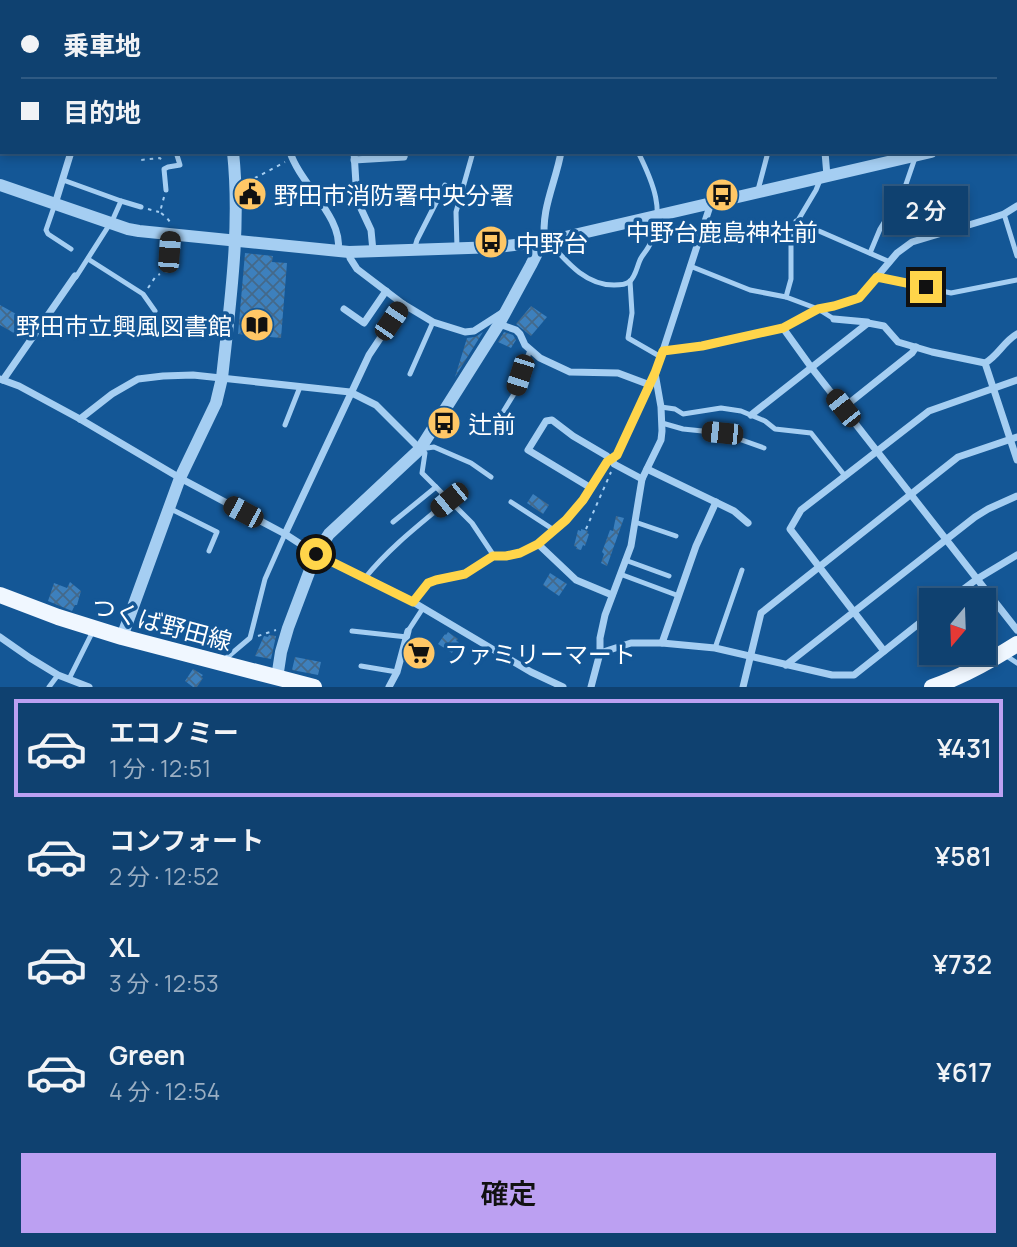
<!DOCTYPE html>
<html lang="ja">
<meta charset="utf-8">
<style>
body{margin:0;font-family:Manrope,"Noto Sans JP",sans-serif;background:#184875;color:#f1f3f6;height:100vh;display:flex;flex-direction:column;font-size:26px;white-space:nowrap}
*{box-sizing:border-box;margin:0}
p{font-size:23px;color:#9bafc3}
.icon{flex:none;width:38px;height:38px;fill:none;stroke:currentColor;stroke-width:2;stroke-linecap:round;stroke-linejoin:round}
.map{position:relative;height:687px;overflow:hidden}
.side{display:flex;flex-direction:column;background:#0f4170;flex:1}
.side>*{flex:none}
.top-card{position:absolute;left:0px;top:0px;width:1018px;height:154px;box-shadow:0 4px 10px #0003,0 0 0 2px #2f5a83;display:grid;align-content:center;height:154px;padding:0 21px;background:#0f4170}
.needle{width:46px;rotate:199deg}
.fabs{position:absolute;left:919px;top:588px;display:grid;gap:14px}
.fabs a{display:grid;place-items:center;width:77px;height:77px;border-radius:0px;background:#0f4170;box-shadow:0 4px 10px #0003,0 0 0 2px #2f5a83;font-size:35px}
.end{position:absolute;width:32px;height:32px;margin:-16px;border:9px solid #ffd54a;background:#111;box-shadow:0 0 0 4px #111}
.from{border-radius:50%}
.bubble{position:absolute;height:49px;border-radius:0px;background:#0f4170;box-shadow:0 4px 10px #0003,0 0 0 2px #2f5a83;font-size:23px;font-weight:600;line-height:49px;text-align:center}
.car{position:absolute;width:21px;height:42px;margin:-21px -10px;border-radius:9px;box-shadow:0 0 5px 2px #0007;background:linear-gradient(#222 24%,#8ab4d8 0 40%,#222 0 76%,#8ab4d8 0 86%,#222 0)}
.top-card b{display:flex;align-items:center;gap:24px;height:66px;font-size:26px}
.top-card b+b{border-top:2px solid #2f5a83}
.top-card i{width:18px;height:18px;background:#f1f3f6}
ul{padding:12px 0 0;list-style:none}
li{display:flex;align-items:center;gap:21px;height:98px;margin:0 14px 10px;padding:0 7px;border:4px solid transparent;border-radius:0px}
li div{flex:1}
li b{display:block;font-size:26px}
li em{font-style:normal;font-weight:600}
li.active{border-color:#bca0f2}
li>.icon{width:63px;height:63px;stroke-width:1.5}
.primary-button{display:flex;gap:14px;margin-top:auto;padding:14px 21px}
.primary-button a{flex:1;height:80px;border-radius:0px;background:#bca0f2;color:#111;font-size:28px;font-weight:600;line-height:80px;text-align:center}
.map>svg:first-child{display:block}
.building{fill:url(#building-cross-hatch)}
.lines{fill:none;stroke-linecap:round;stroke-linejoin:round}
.path{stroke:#a5cef2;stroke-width:2;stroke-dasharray:3.5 5;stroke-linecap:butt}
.service{stroke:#a5cef2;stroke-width:5}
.minor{stroke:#a5cef2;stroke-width:7}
.tertiary{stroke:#a5cef2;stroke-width:12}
.primary{stroke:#f0f7ff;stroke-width:16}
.route{stroke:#ffd54a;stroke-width:9}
.labels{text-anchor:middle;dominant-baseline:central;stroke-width:7;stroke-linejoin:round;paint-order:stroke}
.poi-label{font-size:24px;fill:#fff;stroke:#145796;text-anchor:start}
.street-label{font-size:24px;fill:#fff;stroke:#145796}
</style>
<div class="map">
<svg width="1017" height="687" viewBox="0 0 1017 687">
<defs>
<pattern id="building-cross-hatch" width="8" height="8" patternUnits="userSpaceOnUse" patternTransform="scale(1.75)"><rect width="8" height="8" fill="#3d80bd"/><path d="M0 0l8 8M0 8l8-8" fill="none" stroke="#44698a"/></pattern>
</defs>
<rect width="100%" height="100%" fill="#145796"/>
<g class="building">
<polygon points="255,183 256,192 261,192 261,206 244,206 244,184"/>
<polygon points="245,253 273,256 272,262 287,263 281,338 238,334"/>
<polygon points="0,305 34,324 24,339 0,325"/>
<polygon points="531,306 547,317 531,336 516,324"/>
<polygon points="483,332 455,377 467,338 475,337"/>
<polygon points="504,332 513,335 516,340 511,348 498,342"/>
<polygon points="533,494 549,505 543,514 527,503"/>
<polygon points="616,516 624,518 607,566 601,563 604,554 602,552 610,530 613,531"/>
<polygon points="581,529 588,531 587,533 589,534 585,546 583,545 581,550 576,549 577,547 574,546 578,530 581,531"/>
<polygon points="550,573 567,584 559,596 543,585"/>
<polygon points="70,582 81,591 77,605 75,605 72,611 48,601 54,583 67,588"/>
<polygon points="448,632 458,639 456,641 459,642 452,653 438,644 445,634 446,635"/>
<polygon points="269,635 276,636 271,659 255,656 264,636 268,637"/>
<polygon points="295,657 321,662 318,675 292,670"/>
<polygon points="193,669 203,675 201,677 203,678 197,687 193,687 185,681"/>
</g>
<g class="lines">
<g class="path">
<polyline points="139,152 141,160 160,158 162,161"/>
<polyline points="246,179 255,178 285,162"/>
<polyline points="164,197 160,212 167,218 170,222"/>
<polyline points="148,209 159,212"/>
<polyline points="148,288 156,276 160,274"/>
<polyline points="586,529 611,472"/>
<polyline points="258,636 276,630"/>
</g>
<g class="service">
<polyline points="537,0 538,2"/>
<polyline points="764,0 764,2"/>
<polyline points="906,0 913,2"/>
<polyline points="927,0 929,2"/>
<polyline points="832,2 833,0"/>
<polyline points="1,107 2,107"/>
<polyline points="63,180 121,201 113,219 76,277"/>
<polyline points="820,180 816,190 791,232 791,279 786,297 818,309 834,319"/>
<polyline points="166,190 164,169 168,167 180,165 176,152"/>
<polyline points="758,190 768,152"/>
<polyline points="121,201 141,207"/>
<polyline points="55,204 46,230 48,234 71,249"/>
<polyline points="1004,214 1017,256"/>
<polyline points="796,221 890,262"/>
<path d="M 549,242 C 566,261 585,285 614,285 C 619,285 625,285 629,282 C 636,277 637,265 641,258 C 644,253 648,249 650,244 C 666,212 653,182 638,152"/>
<polyline points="457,248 456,212 473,152"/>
<polyline points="414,250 417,240 445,185"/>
<polyline points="870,253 880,229 904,190 915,158"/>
<polyline points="88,259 143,294 155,311"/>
<polyline points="690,266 750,290 786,297"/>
<polyline points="167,270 170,234"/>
<polyline points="877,277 951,293 1017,280"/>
<polyline points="630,281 632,313 628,338 661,357"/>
<polyline points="410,374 433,322"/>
<polyline points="661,407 675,409 683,414 721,408 741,411 765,421 775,429 811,433 845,476"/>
<polyline points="503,412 514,394 530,350"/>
<polyline points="662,423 683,429 722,433 764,448"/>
<polyline points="285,425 300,387"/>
<polyline points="491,477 471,463 434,447 420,449 425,453 422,473 472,523 492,553 493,556"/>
<polyline points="511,502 554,530"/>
<polyline points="169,508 217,532 209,551"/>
<polyline points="393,522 436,487"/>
<polyline points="635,522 676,536"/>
<polyline points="625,560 669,576"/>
<polyline points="620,574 679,596"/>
<path d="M 365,578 C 389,548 419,525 449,500"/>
<polyline points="352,631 407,637"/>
<polyline points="408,631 423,608"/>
<polyline points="715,648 742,570"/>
<polyline points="1005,655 1017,663"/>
<polyline points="224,660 250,638 265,579 285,534"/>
<polyline points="361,666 397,672"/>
<polyline points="69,679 93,631"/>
<polyline points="49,687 58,675"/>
</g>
<g class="minor">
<polyline points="79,0 79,2"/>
<polyline points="320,0 321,2"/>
<polyline points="502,0 509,2"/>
<polyline points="229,2 233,0"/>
<polyline points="629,2 633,0"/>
<polyline points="867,2 867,0"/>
<polyline points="0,30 2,30"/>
<path d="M 290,152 C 300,184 344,218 338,251"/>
<polyline points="354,152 357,200 371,230 373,251"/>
<polyline points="825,152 827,176"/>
<polyline points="354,160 404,157 405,152"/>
<polyline points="55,204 71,152"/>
<path d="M 545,242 C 540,210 556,182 561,152"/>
<polyline points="349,252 350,258 357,269 403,304 433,322 465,332 474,331 502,313"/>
<polyline points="344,309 364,323 386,291"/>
<polyline points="834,319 867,322"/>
<polyline points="499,324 516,330 520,334 525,345 540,358 570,372 618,373 650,385"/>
<polyline points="783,328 811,367 1017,630"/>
<polyline points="663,351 702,346 783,328 818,309 834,306 859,298 897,253 912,242 992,218 1004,214 1017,206"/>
<polyline points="985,363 1017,460"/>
<polyline points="0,379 19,386 80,419 180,478 285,534 316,554 413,602 531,672 563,687"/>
<polyline points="3,380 75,276"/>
<polyline points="843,408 912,353 916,347"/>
<path d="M 751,415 L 868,323 L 884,326 L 898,342 L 932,352 L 985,363 C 998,356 1004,341 1017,334"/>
<polyline points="80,419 112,394 138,379 163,376 193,375 350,392 376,405 420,449"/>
<polyline points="612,458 614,464 642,479"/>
<polyline points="647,469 734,511 748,523"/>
<polyline points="591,488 528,450 546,421 552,420 573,436 607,456 610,460"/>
<polyline points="285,534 369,355 403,304"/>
<polyline points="538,544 576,580 612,595"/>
<polyline points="949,600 977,579 1017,555"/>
<polyline points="413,602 428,583 435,580 465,574 493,556 506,556 520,553 538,544 566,520 583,501 607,462 617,455 656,372 711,203"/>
<polyline points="0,637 30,658 58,675 89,687"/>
<polyline points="662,643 696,546 716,502"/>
<polyline points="884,651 790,529 801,510 929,411 1017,380"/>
<polyline points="600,653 631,643 662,643 715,648 832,675 854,675 931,614"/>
<polyline points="786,665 975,517 988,509 1017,496"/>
<polyline points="389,687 397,672 408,631"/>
<polyline points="591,687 600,653 600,638 605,615 631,546 642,479 661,440 662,431 661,407 655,373"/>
<polyline points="743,687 761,613 958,457 1017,437"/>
</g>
<g class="tertiary">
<polyline points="182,0 183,2"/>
<polyline points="0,185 128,229 139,231 349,252 498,247 548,241 931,152"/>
<path d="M 122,637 L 180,478 L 216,403 L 222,378 C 230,303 241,228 233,152"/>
<polyline points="277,678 281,652 288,628 316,554 329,534 420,449 499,324 531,265 536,255 539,243"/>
</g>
<g class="primary">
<polyline points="0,595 58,617 122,637 314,687"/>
<path d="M 932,687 C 962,677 990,661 1017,644"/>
</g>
</g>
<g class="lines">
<polyline class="route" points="316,554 413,602 428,583 436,580 465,574 493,556 506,556 520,553 538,544 566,520 583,500 607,462 617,455 655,373 663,351 702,346 783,328 818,309 834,306 859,298 877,277 926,287"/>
</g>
<defs>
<symbol id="civic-disc" viewBox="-11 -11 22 22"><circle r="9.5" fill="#ffc766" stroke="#145796"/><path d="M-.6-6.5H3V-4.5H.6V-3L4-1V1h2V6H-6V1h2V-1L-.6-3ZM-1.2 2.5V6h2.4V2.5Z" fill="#111"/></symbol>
<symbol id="bus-disc" viewBox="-11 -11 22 22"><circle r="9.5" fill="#ffc766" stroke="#145796"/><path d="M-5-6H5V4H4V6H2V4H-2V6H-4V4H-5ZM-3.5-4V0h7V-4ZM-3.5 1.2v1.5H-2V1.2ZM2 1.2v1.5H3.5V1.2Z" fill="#111"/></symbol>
<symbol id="library-disc" viewBox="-11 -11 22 22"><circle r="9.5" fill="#ffc766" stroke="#145796"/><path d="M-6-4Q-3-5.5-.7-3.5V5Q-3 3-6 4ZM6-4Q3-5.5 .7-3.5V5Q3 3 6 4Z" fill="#111"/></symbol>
<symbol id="supermarket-disc" viewBox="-11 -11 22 22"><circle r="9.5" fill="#ffc766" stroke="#145796"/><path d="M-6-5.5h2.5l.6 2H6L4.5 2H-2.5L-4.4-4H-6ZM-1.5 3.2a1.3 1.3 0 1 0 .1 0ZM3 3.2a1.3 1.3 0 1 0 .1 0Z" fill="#111"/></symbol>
</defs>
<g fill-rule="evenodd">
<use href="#civic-disc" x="231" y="175" width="38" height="38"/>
<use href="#bus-disc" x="703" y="176" width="38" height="38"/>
<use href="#bus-disc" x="472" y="223" width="38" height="38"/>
<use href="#library-disc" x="238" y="306" width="38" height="38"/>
<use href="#bus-disc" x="425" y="404" width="38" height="38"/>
<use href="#supermarket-disc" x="400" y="634" width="38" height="38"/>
</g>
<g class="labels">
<g class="poi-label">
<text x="274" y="194">野田市消防署中央分署</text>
<text x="722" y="231" text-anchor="middle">中野台鹿島神社前</text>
<text x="516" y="242">中野台</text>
<text x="232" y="325" text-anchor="end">野田市立興風図書館</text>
<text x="468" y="423">辻前</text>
<text x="444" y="653">ファミリーマート</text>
</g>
<g class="street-label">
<text transform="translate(162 623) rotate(15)">つくば野田線</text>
</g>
</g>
</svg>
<div class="fabs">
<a><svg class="needle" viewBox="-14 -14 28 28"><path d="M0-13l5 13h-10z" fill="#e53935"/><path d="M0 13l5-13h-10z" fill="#9bafc3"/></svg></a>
</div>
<i class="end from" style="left:316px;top:554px"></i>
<i class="end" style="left:926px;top:287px"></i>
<div class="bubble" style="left:884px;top:186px;width:84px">2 分</div>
<i class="car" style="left:169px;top:252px;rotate:4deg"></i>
<i class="car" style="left:391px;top:321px;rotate:34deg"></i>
<i class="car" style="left:520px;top:375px;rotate:198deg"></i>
<i class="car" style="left:843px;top:408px;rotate:322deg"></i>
<i class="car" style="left:722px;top:433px;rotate:276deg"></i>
<i class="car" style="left:449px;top:500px;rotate:231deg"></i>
<i class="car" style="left:243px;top:512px;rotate:298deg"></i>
<div class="top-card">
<b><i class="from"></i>乗車地</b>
<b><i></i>目的地</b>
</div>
</div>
<section class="side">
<ul>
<li class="active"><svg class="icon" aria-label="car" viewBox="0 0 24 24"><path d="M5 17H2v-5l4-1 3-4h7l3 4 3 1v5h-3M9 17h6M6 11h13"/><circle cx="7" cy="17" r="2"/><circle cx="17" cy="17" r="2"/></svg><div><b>エコノミー</b><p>1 分 · 12:51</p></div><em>¥431</em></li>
<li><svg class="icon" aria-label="car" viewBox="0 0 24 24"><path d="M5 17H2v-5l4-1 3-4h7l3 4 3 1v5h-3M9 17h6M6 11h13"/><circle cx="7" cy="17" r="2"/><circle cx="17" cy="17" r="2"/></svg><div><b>コンフォート</b><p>2 分 · 12:52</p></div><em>¥581</em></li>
<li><svg class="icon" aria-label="car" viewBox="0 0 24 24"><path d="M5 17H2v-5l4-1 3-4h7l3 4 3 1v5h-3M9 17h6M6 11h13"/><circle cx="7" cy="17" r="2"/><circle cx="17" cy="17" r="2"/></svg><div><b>XL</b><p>3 分 · 12:53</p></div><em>¥732</em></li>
<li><svg class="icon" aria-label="car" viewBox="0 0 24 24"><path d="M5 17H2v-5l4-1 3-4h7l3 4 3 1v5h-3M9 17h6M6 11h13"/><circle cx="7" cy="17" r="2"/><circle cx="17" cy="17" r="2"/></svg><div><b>Green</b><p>4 分 · 12:54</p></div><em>¥617</em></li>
</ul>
<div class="primary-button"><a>確定</a></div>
</section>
